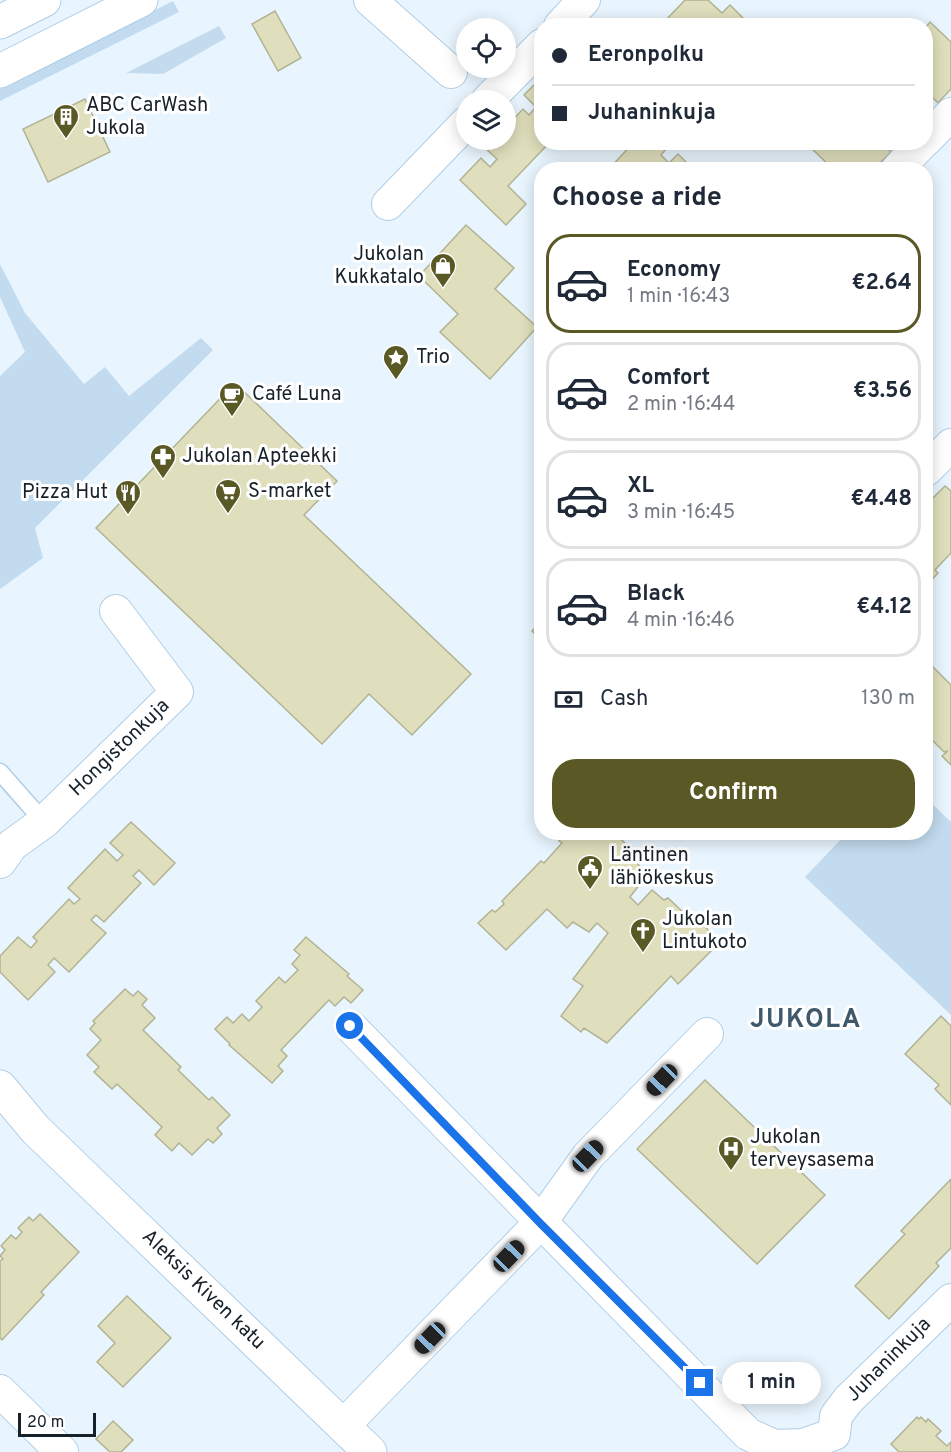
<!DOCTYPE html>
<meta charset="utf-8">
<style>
body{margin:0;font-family:Overpass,sans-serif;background:#f2f2f3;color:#1f2937;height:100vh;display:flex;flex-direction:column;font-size:22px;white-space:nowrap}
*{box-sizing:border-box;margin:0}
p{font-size:20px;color:#747a83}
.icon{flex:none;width:33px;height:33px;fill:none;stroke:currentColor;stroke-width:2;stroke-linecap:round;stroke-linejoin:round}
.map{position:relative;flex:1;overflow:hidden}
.details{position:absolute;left:534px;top:162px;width:399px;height:678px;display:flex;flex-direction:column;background:#fff;border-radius:24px;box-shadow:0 3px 15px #0003}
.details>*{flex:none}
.top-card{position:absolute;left:534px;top:18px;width:399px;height:132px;border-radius:24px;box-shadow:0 3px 15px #0003;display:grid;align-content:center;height:132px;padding:0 18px;background:#fff}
.fabs{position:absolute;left:456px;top:18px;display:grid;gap:12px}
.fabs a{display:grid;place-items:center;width:60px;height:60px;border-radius:50%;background:#fff;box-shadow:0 3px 15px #0003;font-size:30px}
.scale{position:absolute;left:18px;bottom:15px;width:78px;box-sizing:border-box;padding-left:6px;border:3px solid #162129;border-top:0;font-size:16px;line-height:21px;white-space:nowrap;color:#162129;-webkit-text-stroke:4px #fff;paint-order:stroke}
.end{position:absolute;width:27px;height:27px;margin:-14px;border:8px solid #1a73e8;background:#fff;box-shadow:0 0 0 3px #fff}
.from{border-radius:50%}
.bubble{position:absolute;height:42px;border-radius:21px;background:#fff;box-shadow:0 3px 15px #0003;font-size:20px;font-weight:700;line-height:42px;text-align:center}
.car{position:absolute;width:18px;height:36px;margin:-18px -9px;border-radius:8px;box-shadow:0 0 4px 2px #0007;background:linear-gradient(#222 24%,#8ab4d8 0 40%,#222 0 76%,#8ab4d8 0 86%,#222 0)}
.top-card b{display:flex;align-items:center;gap:21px;height:57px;font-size:22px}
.top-card b+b{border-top:2px solid #e0e1e3}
.top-card i{width:15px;height:15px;background:#1f2937}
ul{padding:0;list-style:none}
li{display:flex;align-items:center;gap:18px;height:99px;margin:0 12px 9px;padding:0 6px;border:3px solid #e0e1e3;border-radius:24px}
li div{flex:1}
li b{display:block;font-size:22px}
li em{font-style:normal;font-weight:700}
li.current{border-color:#5a5926}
li>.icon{width:54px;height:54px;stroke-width:1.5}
h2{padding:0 18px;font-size:27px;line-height:72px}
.pay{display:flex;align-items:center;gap:15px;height:66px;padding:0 18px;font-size:22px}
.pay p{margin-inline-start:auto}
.primary-button{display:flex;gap:12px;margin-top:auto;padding:12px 18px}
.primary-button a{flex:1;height:69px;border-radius:24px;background:#5a5926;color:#fff;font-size:24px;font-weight:700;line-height:69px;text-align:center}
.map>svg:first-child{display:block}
.green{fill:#c2dbee}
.building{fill:#dfdfbd;stroke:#b2b392;stroke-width:1.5}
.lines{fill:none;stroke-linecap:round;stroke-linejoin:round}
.lane-casing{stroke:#b1cee5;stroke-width:19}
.street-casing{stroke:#b1cee5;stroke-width:34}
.secondary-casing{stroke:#b1cee5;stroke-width:35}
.lane{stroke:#fff;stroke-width:16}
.street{stroke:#fff;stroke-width:32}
.secondary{stroke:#fff;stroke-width:33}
.route{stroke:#1a73e8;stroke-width:8}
.labels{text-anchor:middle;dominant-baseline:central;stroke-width:6;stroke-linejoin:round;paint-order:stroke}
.poi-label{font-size:20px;fill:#162129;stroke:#fff;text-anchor:start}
.street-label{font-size:20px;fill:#162129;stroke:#fff}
.district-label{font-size:26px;font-weight:bold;letter-spacing:1.5px;fill:#3f596c;stroke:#fff}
</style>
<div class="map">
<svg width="951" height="1452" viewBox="0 0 951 1452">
<rect width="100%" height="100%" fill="#e9f5fe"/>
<g class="green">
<polygon points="173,1 179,12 0,101 0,88"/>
<polygon points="219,26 226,38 163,74 126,73"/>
<polygon points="0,264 25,313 84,384 105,367 129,396 201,338 213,350 35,528 43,558 0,589 0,376 25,352 0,297"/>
<polygon points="926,798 951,822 951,1015 805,877 847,833 926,832"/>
</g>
<g class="building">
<polygon points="685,0 708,0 722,13 730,5 751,26 668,26 664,22"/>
<polygon points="275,11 301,58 278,71 252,24"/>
<polygon points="930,22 951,42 951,89 938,103 926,91 926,27"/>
<polygon points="542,77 542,142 550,142 508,186 526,204 506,225 460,180 481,158 490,167 497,159 485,148 494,140 506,140 506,127 523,109 529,115 536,107 524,95"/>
<polygon points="85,99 110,152 48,182 23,129"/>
<polygon points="634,142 660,142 666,149 661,155 669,163 678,154 694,170 608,170"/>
<polygon points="812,142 881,142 891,152 873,170 834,170 809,146"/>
<polygon points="466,225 514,268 495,289 537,327 490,379 440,332 458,314 419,276"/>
<polygon points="235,383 337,481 304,515 471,674 412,735 369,694 322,744 96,528"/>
<polygon points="945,486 951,491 951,553 935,570 938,573 926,586 926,517 930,512 926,505"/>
<polygon points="542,621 542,641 532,631"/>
<polygon points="932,666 951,685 951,765 942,756 948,751 944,752 926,734 926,730 929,727 926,724 926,672"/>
<polygon points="131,822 175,863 154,885 139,870 133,876 141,883 104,922 96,915 91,920 106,933 69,972 54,958 48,965 55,972 28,1000 0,972 0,956 18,937 31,948 37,941 33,937 69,899 74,904 80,899 68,888 105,849 117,861 123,855 110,843"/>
<polygon points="568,832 613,832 642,859 637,863 647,875 630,897 638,905 652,890 664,900 668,898 685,914 688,910 699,919 708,930 715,947 678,984 671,976 607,1043 584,1028 581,1032 561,1016 583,986 573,979 608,933 597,923 589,932 573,922 567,928 547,909 506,950 478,923 492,910 495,912 504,904 502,901 541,861 544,863 562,843 559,841"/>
<polygon points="306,937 349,974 347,976 363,990 351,1003 344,997 335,1006 329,1000 281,1050 287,1056 278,1066 283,1071 272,1083 229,1045 230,1044 215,1029 227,1017 233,1023 242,1014 249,1021 262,1007 256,1001 279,977 285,983 298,970 292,964 300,955 294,950"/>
<polygon points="125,989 133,996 138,991 147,999 142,1005 155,1018 143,1030 181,1067 178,1070 209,1100 212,1097 230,1115 217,1128 222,1134 213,1143 208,1139 192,1155 179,1143 172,1151 155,1135 162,1127 117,1084 112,1089 94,1072 99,1067 87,1055 101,1040 90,1029 95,1023 93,1021"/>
<polygon points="941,1016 951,1026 951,1105 935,1089 939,1085 905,1054"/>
<polygon points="705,1080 825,1195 757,1264 637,1149"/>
<polygon points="951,1179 951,1248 936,1263 939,1266 889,1319 855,1286 905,1234 901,1231"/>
<polygon points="40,1214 79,1252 41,1292 44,1295 2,1340 0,1338 0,1261 3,1259 0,1256 5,1250 1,1246 11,1235 16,1239 22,1232 18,1228 29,1217 33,1221"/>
<polygon points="127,1296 171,1338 123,1387 97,1362 115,1343 98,1326"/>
<polygon points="917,1417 919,1419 921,1417 926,1422 928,1419 941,1431 936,1436 947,1446 951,1442 951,1452 899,1452 891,1444"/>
<polygon points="113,1421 133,1440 121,1452 110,1452 96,1439"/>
</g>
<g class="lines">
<defs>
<polyline id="lane" points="0,772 44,822"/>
<g id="street">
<polyline points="370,0 451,72"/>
<polyline points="560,26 584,0"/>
<polyline points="488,100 542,45"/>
<polyline points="926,140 951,114"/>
<polyline points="897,170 923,142"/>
<polyline points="388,204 466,123"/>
<polyline points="926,470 951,445"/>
<polyline points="0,862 12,845 44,822 177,692 116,611"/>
<polyline points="350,1026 748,1434 774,1446 803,1445 834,1434 836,1416 848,1400 951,1300"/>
<polyline points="0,1391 62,1452"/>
<polyline points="343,1426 540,1223 588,1156 707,1034"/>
</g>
<g id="secondary">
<polyline points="0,22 44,0"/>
<polyline points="0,71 141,0"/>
<polyline points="0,1087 35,1129 370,1452"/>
</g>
</defs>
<use href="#lane" class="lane-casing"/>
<use href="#street" class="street-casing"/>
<use href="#secondary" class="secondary-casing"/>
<use href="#lane" class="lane"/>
<use href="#street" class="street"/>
<use href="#secondary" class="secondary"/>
</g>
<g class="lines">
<polyline class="route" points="350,1026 540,1223 700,1383"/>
</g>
<defs>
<symbol id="building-pin" viewBox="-11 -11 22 30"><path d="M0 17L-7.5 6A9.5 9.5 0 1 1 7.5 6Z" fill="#5a5926" stroke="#fff"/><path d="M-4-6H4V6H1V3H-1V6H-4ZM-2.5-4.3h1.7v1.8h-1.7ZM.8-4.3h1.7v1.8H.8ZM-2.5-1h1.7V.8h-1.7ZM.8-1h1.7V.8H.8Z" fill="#fff"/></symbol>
<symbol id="shop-pin" viewBox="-11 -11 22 30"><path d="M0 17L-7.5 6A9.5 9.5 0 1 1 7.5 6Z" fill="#5a5926" stroke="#fff"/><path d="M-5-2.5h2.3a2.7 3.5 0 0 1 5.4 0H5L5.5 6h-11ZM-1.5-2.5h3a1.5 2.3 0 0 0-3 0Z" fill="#fff"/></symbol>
<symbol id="sight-pin" viewBox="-11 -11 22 30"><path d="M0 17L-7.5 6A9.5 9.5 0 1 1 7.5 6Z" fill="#5a5926" stroke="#fff"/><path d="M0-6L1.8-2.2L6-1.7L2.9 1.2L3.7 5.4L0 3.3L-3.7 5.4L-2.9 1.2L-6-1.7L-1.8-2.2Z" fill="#fff"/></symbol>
<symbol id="cafe-pin" viewBox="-11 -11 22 30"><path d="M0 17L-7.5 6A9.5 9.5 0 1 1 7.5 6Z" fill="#5a5926" stroke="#fff"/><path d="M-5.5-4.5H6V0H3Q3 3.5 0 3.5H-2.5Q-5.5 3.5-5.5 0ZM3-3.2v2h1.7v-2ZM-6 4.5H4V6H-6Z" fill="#fff"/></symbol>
<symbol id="pharmacy-pin" viewBox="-11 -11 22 30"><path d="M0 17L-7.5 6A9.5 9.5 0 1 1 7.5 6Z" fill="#5a5926" stroke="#fff"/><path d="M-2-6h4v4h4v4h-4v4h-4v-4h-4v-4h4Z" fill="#fff"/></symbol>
<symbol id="supermarket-pin" viewBox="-11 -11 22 30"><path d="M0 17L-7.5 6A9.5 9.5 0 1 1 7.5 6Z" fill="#5a5926" stroke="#fff"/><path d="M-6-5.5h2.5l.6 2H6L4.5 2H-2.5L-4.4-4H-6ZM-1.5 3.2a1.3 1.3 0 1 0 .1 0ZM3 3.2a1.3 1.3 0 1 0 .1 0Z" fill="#fff"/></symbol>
<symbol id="restaurant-pin" viewBox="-11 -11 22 30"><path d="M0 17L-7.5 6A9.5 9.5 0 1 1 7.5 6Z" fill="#5a5926" stroke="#fff"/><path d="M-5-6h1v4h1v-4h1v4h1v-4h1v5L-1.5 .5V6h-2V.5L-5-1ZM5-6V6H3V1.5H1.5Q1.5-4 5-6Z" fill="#fff"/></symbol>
<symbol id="civic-pin" viewBox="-11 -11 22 30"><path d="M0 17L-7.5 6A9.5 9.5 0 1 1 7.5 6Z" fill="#5a5926" stroke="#fff"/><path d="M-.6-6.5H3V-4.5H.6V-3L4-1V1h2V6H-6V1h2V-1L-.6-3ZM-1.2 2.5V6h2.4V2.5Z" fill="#fff"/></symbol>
<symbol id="church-pin" viewBox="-11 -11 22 30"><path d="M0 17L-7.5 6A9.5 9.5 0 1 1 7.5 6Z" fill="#5a5926" stroke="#fff"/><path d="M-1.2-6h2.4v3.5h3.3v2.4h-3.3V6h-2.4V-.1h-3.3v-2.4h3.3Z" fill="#fff"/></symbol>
<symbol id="hospital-pin" viewBox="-11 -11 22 30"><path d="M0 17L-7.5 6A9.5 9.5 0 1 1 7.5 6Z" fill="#5a5926" stroke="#fff"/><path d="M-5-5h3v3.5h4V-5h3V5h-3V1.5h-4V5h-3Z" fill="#fff"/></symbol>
</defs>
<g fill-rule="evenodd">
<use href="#building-pin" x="51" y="102" width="30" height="40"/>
<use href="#shop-pin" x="428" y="251" width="30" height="40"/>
<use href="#sight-pin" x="381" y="343" width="30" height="40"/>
<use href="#cafe-pin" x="217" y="380" width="30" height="40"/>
<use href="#pharmacy-pin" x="148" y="442" width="30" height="40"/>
<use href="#supermarket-pin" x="213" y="477" width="30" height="40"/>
<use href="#restaurant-pin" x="113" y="478" width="30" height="40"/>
<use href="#civic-pin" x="575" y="853" width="30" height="40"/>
<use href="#church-pin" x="628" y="916" width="30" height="40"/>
<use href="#hospital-pin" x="716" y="1134" width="30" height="40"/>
</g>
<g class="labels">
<g class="poi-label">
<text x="86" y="106">ABC CarWash<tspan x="86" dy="23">Jukola</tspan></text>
<text x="424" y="255" text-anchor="end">Jukolan<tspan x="424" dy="23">Kukkatalo</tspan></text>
<text x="416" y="358">Trio</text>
<text x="252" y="395">Café Luna</text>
<text x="182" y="457">Jukolan Apteekki</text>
<text x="248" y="492">S-market</text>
<text x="108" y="493" text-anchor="end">Pizza Hut</text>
<text x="610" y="856">Läntinen<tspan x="610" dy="23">lähiökeskus</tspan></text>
<text x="662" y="920">Jukolan<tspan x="662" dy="23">Lintukoto</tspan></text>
<text x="750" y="1138">Jukolan<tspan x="750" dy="23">terveysasema</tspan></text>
</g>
<g class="street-label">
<text transform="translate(120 748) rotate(-44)">Hongistonkuja</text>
<text transform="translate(203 1290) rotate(44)">Aleksis Kiven katu</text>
<text transform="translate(889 1360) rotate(-45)">Juhaninkuja</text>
</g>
<g class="district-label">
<text x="806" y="1020">JUKOLA</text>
</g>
</g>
</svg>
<div class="fabs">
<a><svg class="icon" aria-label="locate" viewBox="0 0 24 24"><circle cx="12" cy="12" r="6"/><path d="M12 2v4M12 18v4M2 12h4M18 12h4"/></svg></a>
<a><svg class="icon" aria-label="layers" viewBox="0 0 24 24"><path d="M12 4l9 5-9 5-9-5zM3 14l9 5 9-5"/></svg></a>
</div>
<div class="scale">20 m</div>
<i class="end from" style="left:350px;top:1026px"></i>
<i class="end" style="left:700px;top:1383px"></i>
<div class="bubble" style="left:722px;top:1362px;width:99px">1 min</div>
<i class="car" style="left:662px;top:1080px;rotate:224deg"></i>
<i class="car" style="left:588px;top:1156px;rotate:44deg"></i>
<i class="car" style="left:509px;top:1256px;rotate:44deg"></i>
<i class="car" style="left:430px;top:1338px;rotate:224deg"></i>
<div class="top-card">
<b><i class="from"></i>Eeronpolku</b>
<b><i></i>Juhaninkuja</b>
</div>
<section class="details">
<h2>Choose a ride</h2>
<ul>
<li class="current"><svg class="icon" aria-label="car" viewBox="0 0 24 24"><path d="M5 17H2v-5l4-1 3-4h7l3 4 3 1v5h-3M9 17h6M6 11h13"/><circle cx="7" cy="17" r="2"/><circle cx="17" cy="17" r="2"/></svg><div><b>Economy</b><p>1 min · 16:43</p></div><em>€2.64</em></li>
<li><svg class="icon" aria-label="car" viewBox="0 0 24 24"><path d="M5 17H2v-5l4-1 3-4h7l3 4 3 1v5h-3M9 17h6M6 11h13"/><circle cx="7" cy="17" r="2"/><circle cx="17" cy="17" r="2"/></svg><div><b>Comfort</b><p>2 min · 16:44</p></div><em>€3.56</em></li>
<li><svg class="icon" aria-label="car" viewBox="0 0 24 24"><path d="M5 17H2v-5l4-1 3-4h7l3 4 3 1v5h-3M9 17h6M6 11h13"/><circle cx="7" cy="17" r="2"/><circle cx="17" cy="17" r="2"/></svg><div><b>XL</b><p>3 min · 16:45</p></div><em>€4.48</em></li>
<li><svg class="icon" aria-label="car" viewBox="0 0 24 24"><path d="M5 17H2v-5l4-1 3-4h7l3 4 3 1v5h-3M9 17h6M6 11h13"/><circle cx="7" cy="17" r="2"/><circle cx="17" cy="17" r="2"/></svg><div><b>Black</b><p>4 min · 16:46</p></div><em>€4.12</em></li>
</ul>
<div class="pay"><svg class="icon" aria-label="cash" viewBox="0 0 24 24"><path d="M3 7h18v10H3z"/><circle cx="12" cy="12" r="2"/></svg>Cash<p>130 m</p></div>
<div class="primary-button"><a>Confirm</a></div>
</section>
</div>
